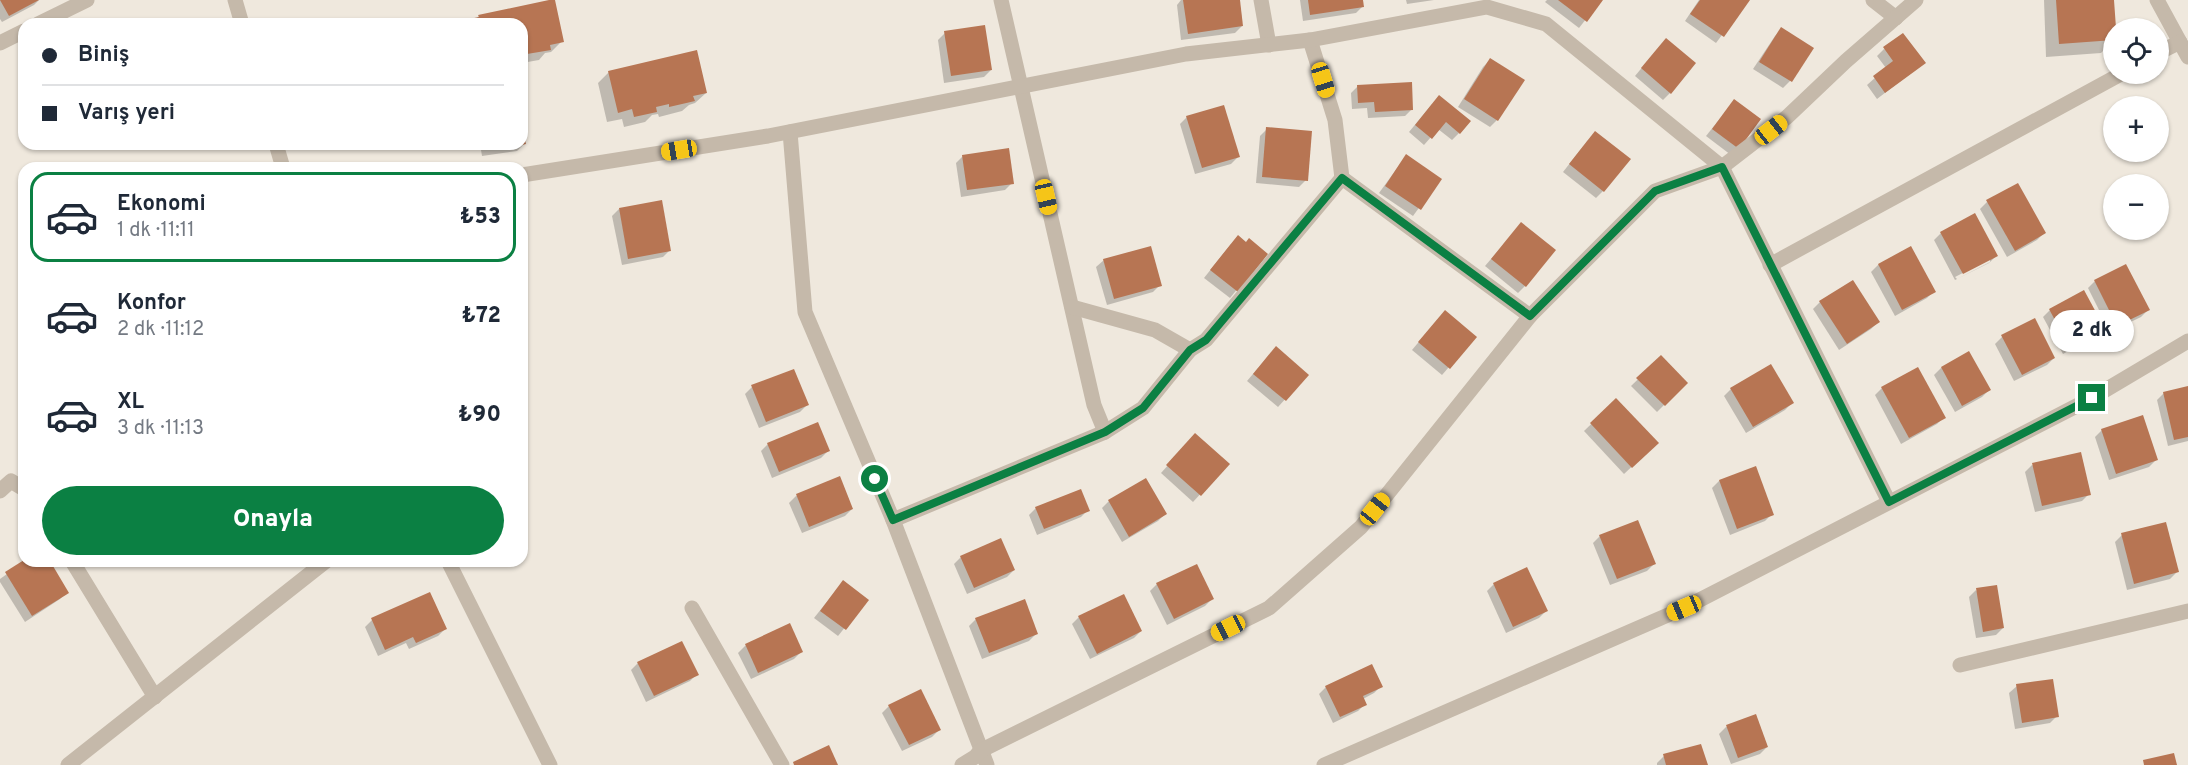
<!DOCTYPE html>
<html lang="tr">
<meta charset="utf-8">
<style>
body{margin:0;font-family:Overpass,sans-serif;background:#f2f2f3;color:#1f2937;height:100vh;display:flex;flex-direction:column;font-size:22px;white-space:nowrap}
*{box-sizing:border-box;margin:0}
p{font-size:20px;color:#747a83}
.icon{flex:none;width:33px;height:33px;fill:none;stroke:currentColor;stroke-width:2;stroke-linecap:round;stroke-linejoin:round}
.map{position:relative;flex:1;overflow:hidden}
.drawer{position:absolute;left:18px;top:162px;width:510px;height:405px;display:flex;flex-direction:column;background:#fff;border-radius:18px;box-shadow:0 2px 4px #0004}
.drawer>*{flex:none}
.top-card{position:absolute;left:18px;top:18px;width:510px;height:132px;border-radius:18px;box-shadow:0 2px 4px #0004;display:grid;align-content:center;height:132px;padding:0 24px;background:#fff}
.fabs{position:absolute;left:2103px;top:18px;display:grid;gap:12px}
.fabs a{display:grid;place-items:center;width:66px;height:66px;border-radius:50%;background:#fff;box-shadow:0 2px 4px #0004;font-size:30px}
.end{position:absolute;width:27px;height:27px;margin:-14px;border:8px solid #0b8043;background:#fff;box-shadow:0 0 0 3px #fff}
.from{border-radius:50%}
.bubble{position:absolute;height:42px;border-radius:21px;background:#fff;box-shadow:0 2px 4px #0004;font-size:20px;font-weight:800;line-height:42px;text-align:center}
.car{position:absolute;width:18px;height:36px;margin:-18px -9px;border-radius:8px;box-shadow:0 0 4px 2px #0007;background:linear-gradient(#f5c518 24%,#345 0 40%,#f5c518 0 76%,#345 0 86%,#f5c518 0)}
.top-card b{display:flex;align-items:center;gap:21px;height:57px;font-size:22px}
.top-card b+b{border-top:2px solid #e0e1e3}
.top-card i{width:15px;height:15px;background:#1f2937}
ul{padding:10px 0 0;list-style:none}
li{display:flex;align-items:center;gap:18px;height:90px;margin:0 12px 9px;padding:0 12px;border:3px solid transparent;border-radius:18px}
li div{flex:1}
li b{display:block;font-size:22px}
li em{font-style:normal;font-weight:800}
li.active{border-color:#0b8043}
li>.icon{width:54px;height:54px;stroke-width:1.5}
.action{display:flex;gap:12px;margin-top:auto;padding:12px 24px}
.action a{flex:1;height:69px;border-radius:36px;background:#0b8043;color:#fff;font-size:24px;font-weight:800;line-height:69px;text-align:center}
.map>svg:first-child{display:block}
.shadow{fill:#0003;fill-rule:evenodd}
.building{fill:#b77553}
.lines{fill:none;stroke-linecap:round;stroke-linejoin:round}
.minor{stroke:#c5b9aa;stroke-width:15}
.tertiary{stroke:#c5b9aa;stroke-width:15}
.route{stroke:#0b8043;stroke-width:8}
</style>
<div class="map">
<svg width="2188" height="765" viewBox="0 0 2188 765">
<rect width="100%" height="100%" fill="#efe8dd"/>
<g class="shadow">
<polygon points="0,0 39,0 34,5 2,22 0,19"/>
<polygon points="1181,0 1238,0 1242,26 1235,33 1181,40 1177,5"/>
<polygon points="1300,0 1362,0 1363,6 1356,13 1303,21"/>
<polygon points="1406,0 1434,0 1407,4"/>
<polygon points="1547,0 1601,0 1579,28 1545,2"/>
<polygon points="1699,0 1748,0 1716,43 1685,21"/>
<polygon points="2044,0 2112,0 2114,40 2101,53 2046,57"/>
<polygon points="554,1 562,41 551,52 545,53 539,60 522,63 522,24 464,24 475,20 479,16"/>
<polygon points="1782,29 1790,81 1783,88 1753,69 1775,36"/>
<polygon points="945,33 991,70 984,77 944,83 938,40"/>
<polygon points="1659,47 1670,93 1663,100 1635,76"/>
<polygon points="1884,49 1924,63 1877,99 1867,85 1886,68 1877,56"/>
<polygon points="1490,60 1497,120 1490,127 1458,107 1483,67"/>
<polygon points="609,72 706,93 695,103 689,105 682,111 659,117 658,114 652,115 645,122 624,127 622,119 607,122 598,83"/>
<polygon points="1358,86 1412,109 1405,116 1368,118 1367,108 1352,109 1351,93"/>
<polygon points="1734,101 1738,148 1731,155 1706,136"/>
<polygon points="1432,104 1459,133 1452,140 1438,129 1424,145 1409,132"/>
<polygon points="1187,117 1238,157 1231,164 1195,174 1180,124"/>
<polygon points="522,129 524,144 517,151 482,156 480,144 522,144"/>
<polygon points="1267,129 1306,180 1299,187 1256,183 1260,136"/>
<polygon points="1588,140 1603,191 1596,198 1563,172"/>
<polygon points="963,156 1012,183 1005,190 961,197 956,163"/>
<polygon points="1406,156 1440,179 1413,216 1379,193"/>
<polygon points="1987,202 2044,233 2037,240 2007,257 1980,209"/>
<polygon points="619,209 670,250 663,257 622,265 612,216"/>
<polygon points="1515,231 1525,286 1518,293 1485,266"/>
<path d="M 1941,233 L 1996,256 L 1989,263 L 1955,280 L 1934,240 ZM 1990,259 L 1990,262 L 1957,279 L 1955,277 Z"/>
<polygon points="1246,243 1266,254 1230,298 1204,278 1231,244"/>
<polygon points="1910,248 1934,291 1927,298 1895,316 1871,272 1878,265"/>
<polygon points="1104,260 1160,285 1153,292 1107,305 1096,267"/>
<polygon points="2095,281 2148,310 2141,317 2110,332 2088,288"/>
<polygon points="2083,292 2103,329 2096,336 2063,354 2043,317 2050,310"/>
<polygon points="1820,302 1878,322 1871,329 1839,350 1813,309"/>
<polygon points="1438,319 1475,337 1442,375 1412,350"/>
<polygon points="2034,320 2054,358 2047,365 2014,381 1995,344 2002,337"/>
<polygon points="1968,353 1989,390 1982,397 1955,412 1934,375 1941,368"/>
<polygon points="1269,355 1307,375 1278,407 1247,381"/>
<polygon points="1661,357 1686,383 1657,412 1631,386"/>
<polygon points="752,387 807,405 800,412 759,428 745,394"/>
<polygon points="2188,387 2188,441 2168,446 2157,400 2164,393"/>
<polygon points="1882,388 1944,417 1937,424 1901,444 1875,395"/>
<polygon points="1731,389 1792,403 1785,410 1746,433 1724,396"/>
<polygon points="1616,400 1657,443 1624,474 1584,431"/>
<polygon points="2102,430 2156,460 2149,467 2109,480 2095,437"/>
<polygon points="1189,442 1228,464 1193,502 1161,473"/>
<polygon points="768,444 828,451 821,458 772,478 761,451"/>
<polygon points="2032,465 2089,494 2082,501 2035,512 2025,472"/>
<polygon points="1755,468 1772,514 1765,521 1730,535 1712,488 1719,481"/>
<polygon points="839,478 852,509 845,516 802,533 789,503 796,496"/>
<polygon points="1145,480 1165,514 1158,521 1122,542 1102,508 1109,501"/>
<polygon points="1036,508 1088,510 1081,517 1037,535 1029,515"/>
<polygon points="2122,535 2177,572 2170,579 2127,590 2115,542"/>
<polygon points="1600,536 1654,564 1647,571 1610,585 1593,543"/>
<polygon points="961,557 1014,570 1007,577 967,594 954,564"/>
<polygon points="25,561 67,592 60,599 25,622 0,582 0,579"/>
<polygon points="1157,584 1212,599 1205,606 1167,625 1150,591"/>
<polygon points="1494,584 1546,611 1539,618 1506,633 1487,591"/>
<polygon points="837,589 867,600 838,636 814,618"/>
<polygon points="1976,590 2003,628 1996,635 1976,638 1969,597"/>
<polygon points="1079,617 1141,631 1134,638 1090,659 1072,624"/>
<polygon points="976,619 1036,634 1029,641 982,659 969,626"/>
<polygon points="372,620 445,629 438,636 409,649 406,643 378,656 365,627"/>
<polygon points="789,625 801,652 794,659 751,679 738,653 745,646"/>
<polygon points="638,663 697,674 690,681 646,702 631,670"/>
<polygon points="1381,686 1374,693 1363,699 1365,704 1358,711 1333,723 1319,694 1326,687"/>
<polygon points="2017,686 2057,716 2050,723 2015,729 2009,693"/>
<polygon points="889,706 939,730 932,737 902,751 882,713"/>
<polygon points="1755,716 1767,747 1760,754 1731,764 1719,734 1726,727"/>
<polygon points="1664,756 1706,765 1657,765 1657,763"/>
</g>
<g class="building">
<polygon points="0,0 39,0 9,16"/>
<polygon points="549,0 555,0 564,42 550,45 551,50 527,54 527,50 522,51 522,24 466,24 465,20 479,17 478,15"/>
<polygon points="1183,0 1240,0 1243,26 1188,34"/>
<polygon points="1308,0 1363,0 1364,7 1310,15"/>
<polygon points="1558,0 1603,0 1587,22"/>
<polygon points="1700,0 1750,0 1724,37 1690,14"/>
<polygon points="2056,0 2114,0 2116,28 2114,28 2114,40 2059,44"/>
<polygon points="985,25 992,70 951,76 944,31"/>
<polygon points="1781,27 1814,48 1792,82 1759,62"/>
<polygon points="1903,33 1926,63 1885,93 1873,76 1893,61 1883,47"/>
<polygon points="1666,38 1696,63 1671,94 1641,68"/>
<polygon points="697,50 707,93 693,96 695,101 669,107 669,104 656,107 657,112 634,117 632,109 618,113 608,71"/>
<polygon points="1490,58 1525,80 1498,121 1464,99"/>
<polygon points="1412,82 1413,110 1375,112 1374,102 1358,103 1357,85"/>
<polygon points="1439,95 1471,121 1460,134 1446,122 1432,139 1415,125"/>
<polygon points="1734,99 1761,119 1739,149 1712,129"/>
<polygon points="1224,105 1240,157 1202,168 1186,116"/>
<polygon points="1266,127 1312,131 1308,181 1262,177"/>
<polygon points="522,128 526,144 522,145"/>
<polygon points="1595,131 1631,159 1604,192 1569,164"/>
<polygon points="488,144 519,144 519,145 488,150"/>
<polygon points="1009,148 1014,184 967,190 962,155"/>
<polygon points="1406,154 1442,179 1421,210 1385,186"/>
<polygon points="2018,183 2046,233 2015,251 1986,200"/>
<polygon points="662,200 671,251 628,259 619,208"/>
<polygon points="1975,213 1998,256 1963,274 1940,232"/>
<polygon points="1521,222 1556,250 1526,287 1491,259"/>
<polygon points="1238,235 1246,242 1249,238 1268,254 1238,292 1210,270"/>
<polygon points="1151,246 1162,286 1114,299 1103,259"/>
<polygon points="1911,246 1936,292 1902,310 1878,264"/>
<polygon points="2126,264 2150,310 2117,326 2094,280"/>
<polygon points="1853,280 1880,322 1847,344 1819,301"/>
<polygon points="2084,290 2105,329 2070,348 2049,309"/>
<polygon points="1445,310 1477,337 1450,369 1418,342"/>
<polygon points="2035,318 2055,358 2022,375 2001,335"/>
<polygon points="1276,346 1309,375 1286,401 1253,374"/>
<polygon points="1969,351 1991,390 1962,406 1941,367"/>
<polygon points="1661,355 1688,383 1665,406 1636,378"/>
<polygon points="1771,364 1794,403 1753,427 1730,388"/>
<polygon points="1918,367 1946,418 1909,438 1881,387"/>
<polygon points="794,369 809,405 766,422 751,385"/>
<polygon points="2188,386 2188,437 2174,440 2163,392"/>
<polygon points="1616,398 1659,443 1632,468 1590,423"/>
<polygon points="2143,415 2158,460 2116,474 2101,429"/>
<polygon points="818,422 830,451 779,472 767,443"/>
<polygon points="1195,433 1230,464 1201,496 1166,465"/>
<polygon points="2081,452 2091,495 2042,506 2032,463"/>
<polygon points="1756,466 1774,515 1737,529 1719,480"/>
<polygon points="840,476 853,509 809,527 796,494"/>
<polygon points="1146,478 1167,514 1129,537 1108,500"/>
<polygon points="1081,489 1090,511 1044,529 1035,507"/>
<polygon points="1638,520 1656,564 1617,579 1599,535"/>
<polygon points="2166,522 2179,572 2134,584 2121,533"/>
<polygon points="1001,538 1015,570 974,588 960,556"/>
<polygon points="24,560 50,561 69,593 32,616 5,572"/>
<polygon points="1197,564 1214,599 1174,619 1156,583"/>
<polygon points="1527,567 1548,611 1513,627 1493,583"/>
<polygon points="843,580 869,600 846,630 820,611"/>
<polygon points="1997,585 2004,628 1983,632 1976,588"/>
<polygon points="430,592 447,629 416,643 413,637 385,650 371,618"/>
<polygon points="1124,594 1142,631 1097,654 1078,616"/>
<polygon points="1025,599 1038,634 989,653 975,618"/>
<polygon points="790,623 803,652 758,673 745,644"/>
<polygon points="682,641 699,675 654,696 637,662"/>
<polygon points="1372,664 1383,687 1363,696 1367,705 1340,717 1325,686"/>
<polygon points="2053,679 2059,717 2022,723 2016,684"/>
<polygon points="921,689 941,730 909,745 888,705"/>
<polygon points="1756,714 1768,747 1738,758 1726,725"/>
<polygon points="1701,744 1708,765 1666,765 1663,754"/>
<polygon points="829,745 838,765 794,765 793,762"/>
<polygon points="2174,753 2177,765 2144,765 2143,760"/>
</g>
<g class="lines">
<g class="minor">
<polyline points="235,0 242,24"/>
<polyline points="1001,0 1094,405 1105,432"/>
<polyline points="1261,0 1269,45"/>
<polyline points="1873,0 1896,18"/>
<polyline points="2157,0 2188,57"/>
<polyline points="38,24 87,0"/>
<polyline points="1310,40 1335,120 1342,178 1530,316"/>
<polyline points="0,43 24,31"/>
<polyline points="2158,53 2180,42"/>
<polyline points="790,132 805,312 893,520 987,765"/>
<polyline points="276,144 283,168"/>
<polyline points="522,175 768,136 1186,54 1310,40 1487,7 1546,24 1722,167 1889,502"/>
<polyline points="1770,265 2121,74"/>
<polyline points="1072,307 1155,330 1190,350"/>
<polyline points="0,491 11,481 24,489"/>
<polyline points="893,520 1105,432 1143,408 1190,350 1206,340 1342,178"/>
<polyline points="72,561 155,697"/>
<polyline points="448,561 550,765"/>
<polyline points="692,608 782,765"/>
<polyline points="1960,665 2188,611"/>
<polyline points="68,765 326,561"/>
<polyline points="962,765 975,757 980,751 1269,608 1361,527 1530,316 1655,191 1722,167 1787,117 1846,61 1916,0"/>
</g>
<polyline class="tertiary" points="1324,765 1684,608 2092,398 2188,341"/>
</g>
<g class="lines">
<polyline class="route" points="875,479 893,520 1105,432 1143,408 1190,350 1206,340 1342,178 1530,316 1655,191 1722,167 1889,502 2092,398"/>
</g>
</svg>
<div class="fabs">
<a><svg class="icon" aria-label="locate" viewBox="0 0 24 24"><circle cx="12" cy="12" r="6"/><path d="M12 2v4M12 18v4M2 12h4M18 12h4"/></svg></a>
<a>+</a>
<a>−</a>
</div>
<i class="end from" style="left:875px;top:479px"></i>
<i class="end" style="left:2092px;top:398px"></i>
<div class="bubble" style="left:2050px;top:310px;width:84px">2 dk</div>
<i class="car" style="left:1323px;top:80px;rotate:163deg"></i>
<i class="car" style="left:1771px;top:130px;rotate:52deg"></i>
<i class="car" style="left:679px;top:150px;rotate:261deg"></i>
<i class="car" style="left:1046px;top:197px;rotate:167deg"></i>
<i class="car" style="left:1375px;top:509px;rotate:39deg"></i>
<i class="car" style="left:1684px;top:608px;rotate:247deg"></i>
<i class="car" style="left:1228px;top:628px;rotate:244deg"></i>
<div class="top-card">
<b><i class="from"></i>Biniş</b>
<b><i></i>Varış yeri</b>
</div>
<section class="drawer">
<ul>
<li class="active"><svg class="icon" aria-label="car" viewBox="0 0 24 24"><path d="M5 17H2v-5l4-1 3-4h7l3 4 3 1v5h-3M9 17h6M6 11h13"/><circle cx="7" cy="17" r="2"/><circle cx="17" cy="17" r="2"/></svg><div><b>Ekonomi</b><p>1 dk · 11:11</p></div><em>₺53</em></li>
<li><svg class="icon" aria-label="car" viewBox="0 0 24 24"><path d="M5 17H2v-5l4-1 3-4h7l3 4 3 1v5h-3M9 17h6M6 11h13"/><circle cx="7" cy="17" r="2"/><circle cx="17" cy="17" r="2"/></svg><div><b>Konfor</b><p>2 dk · 11:12</p></div><em>₺72</em></li>
<li><svg class="icon" aria-label="car" viewBox="0 0 24 24"><path d="M5 17H2v-5l4-1 3-4h7l3 4 3 1v5h-3M9 17h6M6 11h13"/><circle cx="7" cy="17" r="2"/><circle cx="17" cy="17" r="2"/></svg><div><b>XL</b><p>3 dk · 11:13</p></div><em>₺90</em></li>
</ul>
<div class="action"><a>Onayla</a></div>
</section>
</div>
